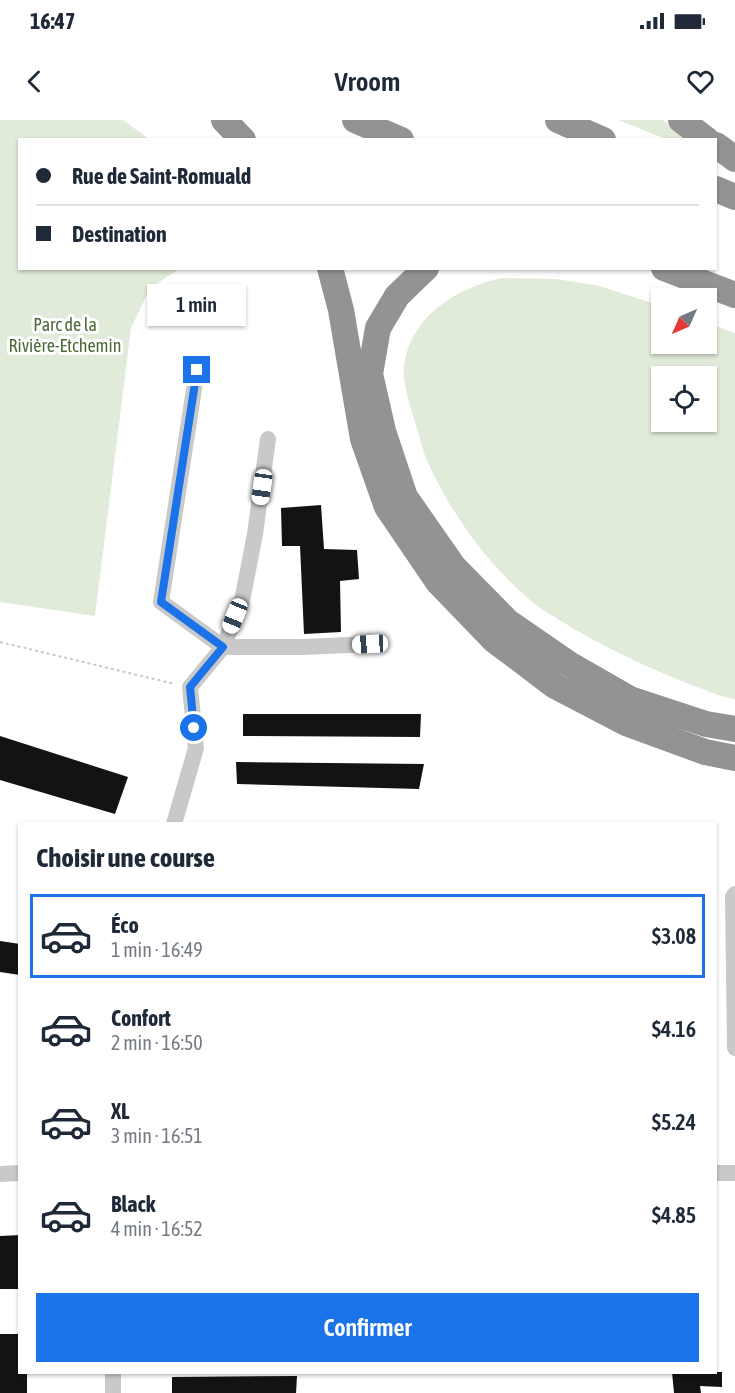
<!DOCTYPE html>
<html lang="fr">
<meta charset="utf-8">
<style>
body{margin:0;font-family:"Asap Condensed",sans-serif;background:#f6f6f7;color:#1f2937;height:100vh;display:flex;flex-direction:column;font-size:22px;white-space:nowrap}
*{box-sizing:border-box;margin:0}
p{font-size:20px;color:#747a83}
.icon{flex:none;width:33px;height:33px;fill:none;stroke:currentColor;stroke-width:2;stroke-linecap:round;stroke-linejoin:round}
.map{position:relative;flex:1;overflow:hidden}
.side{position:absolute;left:18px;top:702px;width:699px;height:552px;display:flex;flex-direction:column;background:#fff;border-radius:0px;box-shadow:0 2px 4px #0004}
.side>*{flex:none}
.hud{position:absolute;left:18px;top:18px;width:699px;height:132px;border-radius:0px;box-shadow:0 2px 4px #0004;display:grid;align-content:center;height:132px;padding:0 18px;background:#fff}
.needle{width:39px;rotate:225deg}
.fabs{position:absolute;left:651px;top:168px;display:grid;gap:12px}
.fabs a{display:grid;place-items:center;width:66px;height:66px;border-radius:0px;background:#fff;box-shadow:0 2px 4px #0004;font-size:30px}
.end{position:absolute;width:27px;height:27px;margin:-14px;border:8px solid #1a73e8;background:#fff;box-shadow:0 0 0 3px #fff}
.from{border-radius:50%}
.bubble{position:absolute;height:42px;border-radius:0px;background:#fff;box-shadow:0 2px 4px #0004;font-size:20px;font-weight:600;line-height:42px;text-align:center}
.car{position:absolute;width:18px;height:36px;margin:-18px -9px;border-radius:8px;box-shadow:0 0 4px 2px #0007;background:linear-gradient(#fff 24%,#345 0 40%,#fff 0 76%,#345 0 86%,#fff 0)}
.hud b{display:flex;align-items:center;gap:21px;height:57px;font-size:22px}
.hud b+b{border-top:2px solid #e0e1e3}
.hud i{width:15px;height:15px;background:#1f2937}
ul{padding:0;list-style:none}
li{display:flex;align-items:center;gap:18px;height:84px;margin:0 12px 9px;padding:0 6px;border:3px solid transparent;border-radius:0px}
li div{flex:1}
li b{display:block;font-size:22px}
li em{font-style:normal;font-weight:600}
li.current{border-color:#1a73e8}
li>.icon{width:54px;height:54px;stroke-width:1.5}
h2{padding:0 18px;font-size:27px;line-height:72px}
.button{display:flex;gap:12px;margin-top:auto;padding:12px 18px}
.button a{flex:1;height:69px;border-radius:0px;background:#1a73e8;color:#fff;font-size:24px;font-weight:600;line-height:69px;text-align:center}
.status{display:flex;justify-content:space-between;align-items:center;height:42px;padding:0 30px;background:#fff;direction:ltr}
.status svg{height:16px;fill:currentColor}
header{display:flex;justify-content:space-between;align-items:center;height:78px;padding:0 18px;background:#fff;font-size:27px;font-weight:600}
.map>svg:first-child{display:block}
.green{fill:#e1ebd9;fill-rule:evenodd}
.building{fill:#131313}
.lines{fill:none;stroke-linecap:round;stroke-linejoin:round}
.path{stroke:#c9c9c9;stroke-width:2;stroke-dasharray:3 3;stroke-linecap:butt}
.minor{stroke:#c9c9c9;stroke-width:16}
.highway{stroke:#939393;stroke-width:26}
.route{stroke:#1a73e8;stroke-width:8}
.labels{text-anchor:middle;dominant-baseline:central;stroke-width:6;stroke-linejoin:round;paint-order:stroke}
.park-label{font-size:18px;fill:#4b6a38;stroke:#fff}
</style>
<div class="status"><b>16:47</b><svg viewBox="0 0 49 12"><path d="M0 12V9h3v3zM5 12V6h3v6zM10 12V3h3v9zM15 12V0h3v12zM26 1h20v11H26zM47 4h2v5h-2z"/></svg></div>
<header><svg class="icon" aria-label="back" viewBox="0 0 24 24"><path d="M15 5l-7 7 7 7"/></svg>Vroom<svg class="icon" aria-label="heart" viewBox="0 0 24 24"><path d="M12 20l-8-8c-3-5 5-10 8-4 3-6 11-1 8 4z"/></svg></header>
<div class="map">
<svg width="735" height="1273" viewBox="0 0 735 1273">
<rect width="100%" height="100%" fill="#fff"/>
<g class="green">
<polygon points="0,0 123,0 149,19 20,20 20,148 179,149 150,168 131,208 95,496 0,482"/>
<polygon points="619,0 663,0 687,19 665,19"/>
<path d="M 502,158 L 556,159 L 600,166 L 661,186 L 662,224 L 706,224 L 707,203 L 735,213 L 735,579 C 720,577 706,570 692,565 C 646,547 603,527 561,501 C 551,494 539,489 531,481 C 487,443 452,395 428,343 C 422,329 419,314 414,299 C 410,286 402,260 404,246 C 410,196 458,167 502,158 ZM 706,256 L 706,302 L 662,302 L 662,256 Z"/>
</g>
<g class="building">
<polygon points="321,385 324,429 357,430 359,459 340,461 341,512 304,514 300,426 282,426 281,388"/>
<polygon points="243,594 421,594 420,617 243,616"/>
<polygon points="0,616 128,657 115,694 0,660"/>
<polygon points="236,642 424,644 419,669 237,664"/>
<polygon points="0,821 20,824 20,855 0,852"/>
<polygon points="20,1115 20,1169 0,1169 0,1116"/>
<polygon points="0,1214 20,1214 20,1252 27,1252 27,1273 0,1273"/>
<polygon points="672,1252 722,1252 722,1267 700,1266 701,1273 674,1273"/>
<polygon points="297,1256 296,1273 172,1273 172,1257"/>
</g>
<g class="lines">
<polyline class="path" points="0,522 175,564"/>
<g class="minor">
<polyline points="197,250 161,482 223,527 304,527 370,524"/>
<polyline points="174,704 196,628 190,567 223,527 242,481 255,414 268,319"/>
<polyline points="735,774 733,777 735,928"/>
<polyline points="716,1053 735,1053"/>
<polyline points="0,1054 20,1053"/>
<polyline points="113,1252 113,1273"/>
</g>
<g class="highway">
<polyline points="224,0 243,20"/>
<polyline points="355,0 401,20"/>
<polyline points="558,0 603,20"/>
<polyline points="681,0 707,20"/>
<polyline points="716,25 735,39"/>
<polyline points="716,69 735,77"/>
<polyline points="330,148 341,190 363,319 387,387 438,462 494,520 555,566 626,603 705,632 735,638"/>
<polyline points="426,148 397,176 378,208 370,254 383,311 405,377 453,446 508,502 569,544 630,579 706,604 735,609"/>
<polyline points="664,148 735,175"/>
</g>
</g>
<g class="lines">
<polyline class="route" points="194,608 190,567 223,527 161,482 197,250"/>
</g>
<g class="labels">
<g class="park-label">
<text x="65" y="204">Parc de la<tspan x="65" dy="21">Rivière-Etchemin</tspan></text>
</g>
</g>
</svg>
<div class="fabs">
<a><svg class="needle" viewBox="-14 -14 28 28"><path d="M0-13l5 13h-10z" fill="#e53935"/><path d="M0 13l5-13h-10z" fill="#747a83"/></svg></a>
<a><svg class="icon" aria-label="locate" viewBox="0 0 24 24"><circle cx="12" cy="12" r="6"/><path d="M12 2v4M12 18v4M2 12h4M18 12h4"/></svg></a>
</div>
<i class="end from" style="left:194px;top:608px"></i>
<i class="end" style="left:197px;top:250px"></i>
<div class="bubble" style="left:147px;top:164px;width:99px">1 min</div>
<i class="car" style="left:262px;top:367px;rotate:188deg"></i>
<i class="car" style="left:235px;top:496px;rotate:202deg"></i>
<i class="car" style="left:370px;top:524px;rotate:267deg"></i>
<div class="hud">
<b><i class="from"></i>Rue de Saint-Romuald</b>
<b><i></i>Destination</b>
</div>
<section class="side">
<h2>Choisir une course</h2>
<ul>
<li class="current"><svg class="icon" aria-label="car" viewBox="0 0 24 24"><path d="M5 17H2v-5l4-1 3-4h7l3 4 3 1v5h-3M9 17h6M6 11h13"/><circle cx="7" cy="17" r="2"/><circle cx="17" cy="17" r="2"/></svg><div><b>Éco</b><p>1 min · 16:49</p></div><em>$3.08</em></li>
<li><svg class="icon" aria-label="car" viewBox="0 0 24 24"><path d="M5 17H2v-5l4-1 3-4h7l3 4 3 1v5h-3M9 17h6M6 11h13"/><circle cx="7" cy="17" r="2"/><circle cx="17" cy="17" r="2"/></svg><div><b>Confort</b><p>2 min · 16:50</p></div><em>$4.16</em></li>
<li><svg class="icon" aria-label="car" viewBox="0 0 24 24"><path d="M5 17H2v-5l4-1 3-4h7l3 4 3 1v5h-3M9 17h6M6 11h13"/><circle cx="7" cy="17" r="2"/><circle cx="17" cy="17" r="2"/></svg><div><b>XL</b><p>3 min · 16:51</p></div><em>$5.24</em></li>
<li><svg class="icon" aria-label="car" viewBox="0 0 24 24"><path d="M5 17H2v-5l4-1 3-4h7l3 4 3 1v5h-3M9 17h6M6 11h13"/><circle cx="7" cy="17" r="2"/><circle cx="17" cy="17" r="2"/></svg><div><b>Black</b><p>4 min · 16:52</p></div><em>$4.85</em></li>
</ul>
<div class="button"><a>Confirmer</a></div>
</section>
</div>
